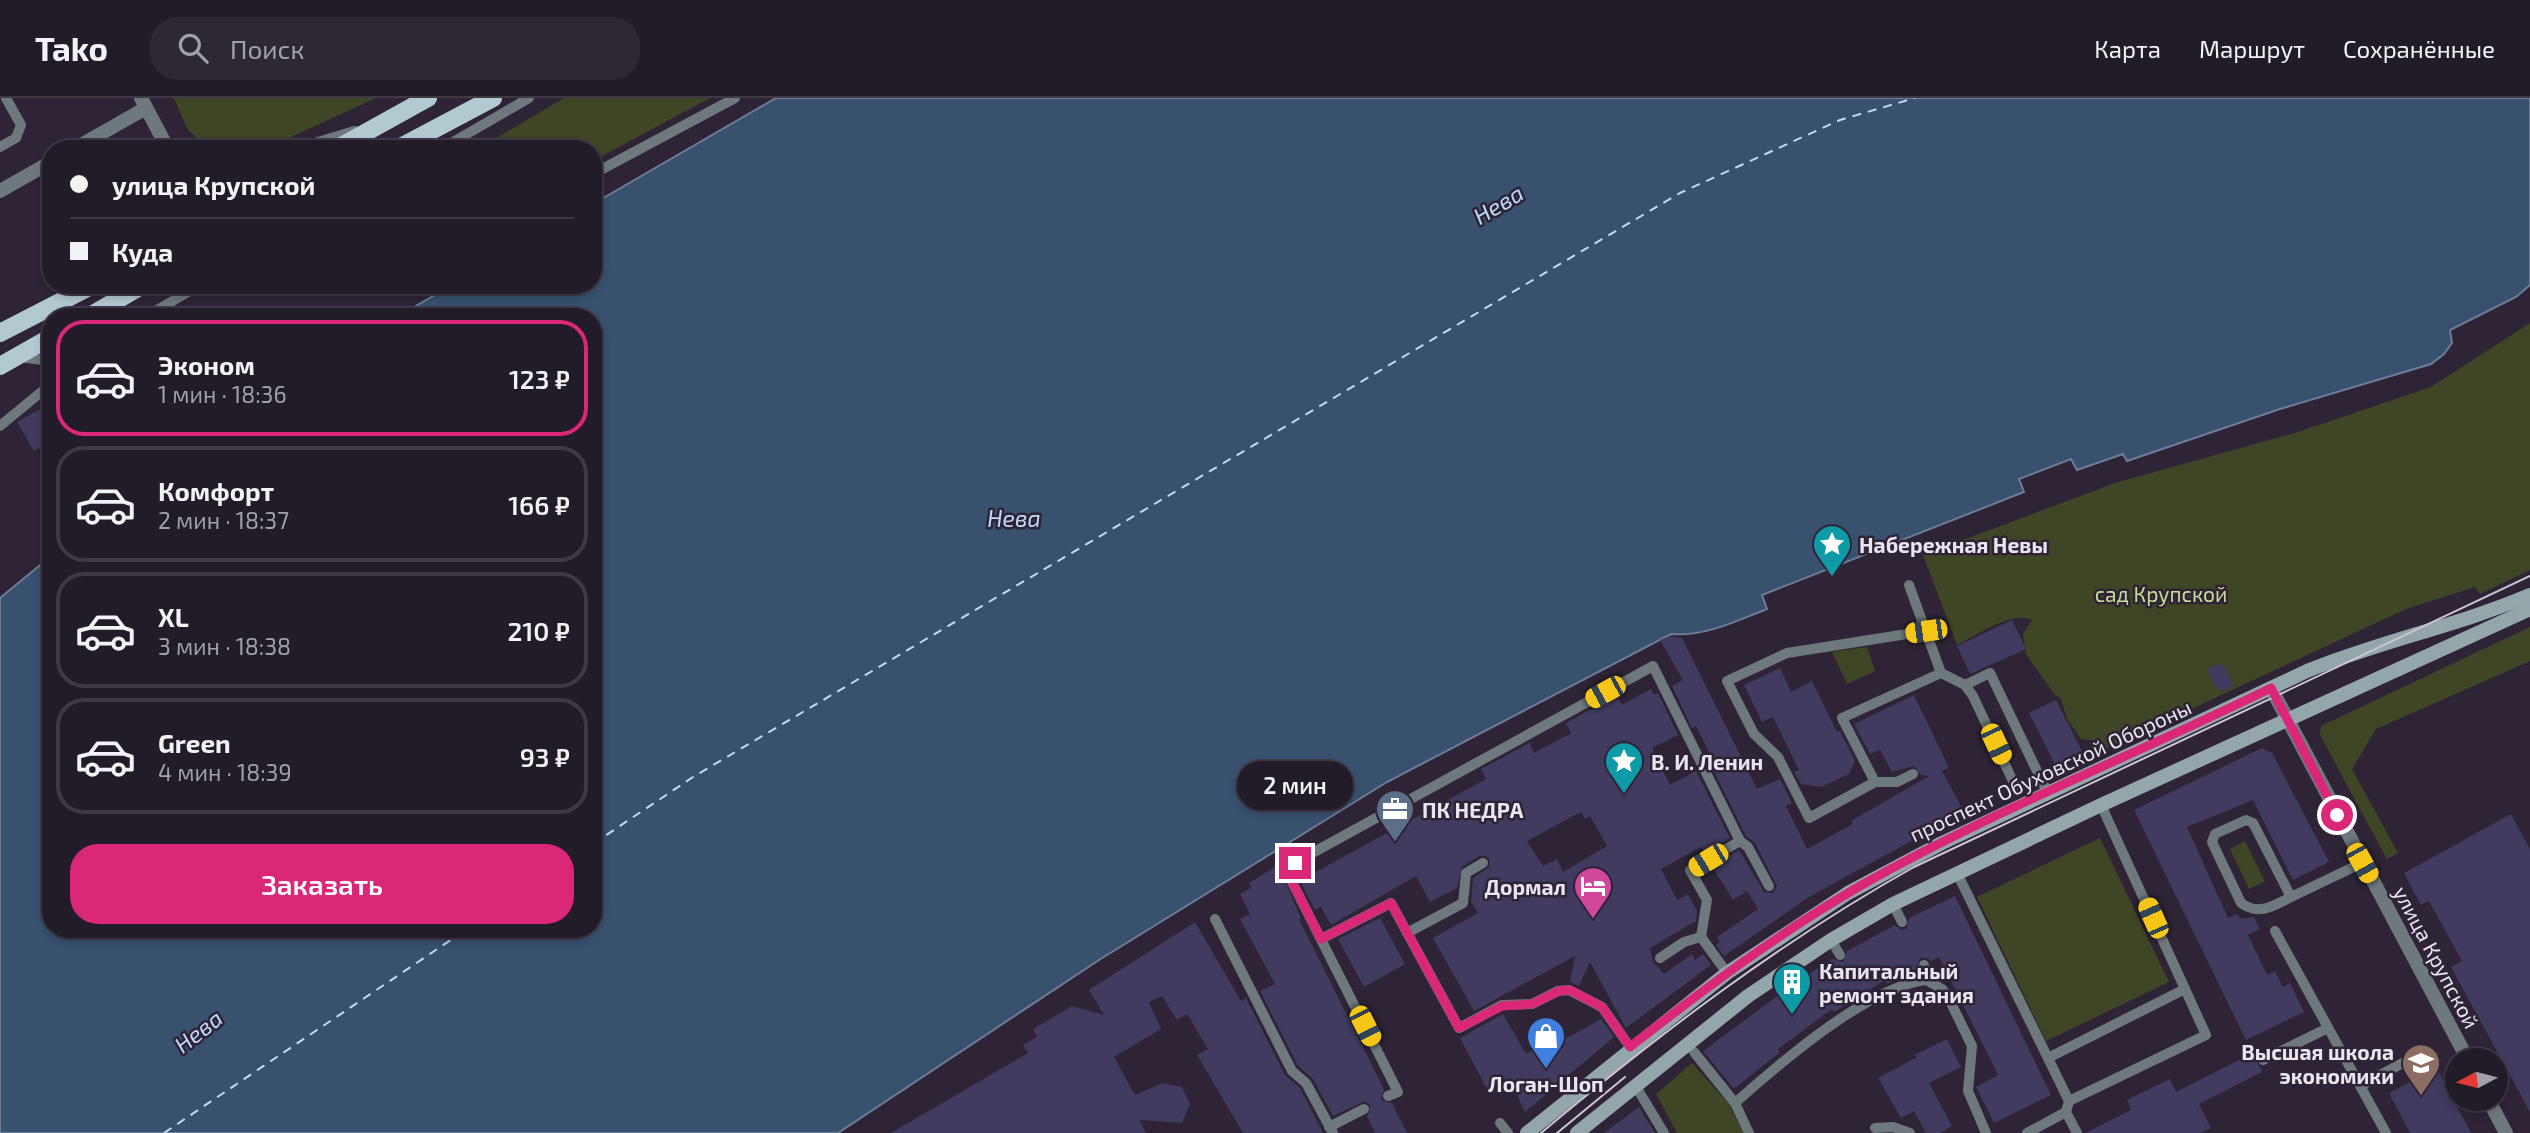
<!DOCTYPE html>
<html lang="ru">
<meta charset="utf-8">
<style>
body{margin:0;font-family:"Exo 2",sans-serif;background:#2e2834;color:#f1f3f6;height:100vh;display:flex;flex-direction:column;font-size:26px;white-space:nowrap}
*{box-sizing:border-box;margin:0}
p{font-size:23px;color:#a2a1a8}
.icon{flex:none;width:38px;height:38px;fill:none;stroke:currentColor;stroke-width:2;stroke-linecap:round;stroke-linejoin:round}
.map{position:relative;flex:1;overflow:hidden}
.drawer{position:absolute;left:42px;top:210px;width:560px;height:630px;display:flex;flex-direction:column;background:#221b28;border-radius:28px;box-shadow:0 4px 10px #0003,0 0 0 2px #3f3945}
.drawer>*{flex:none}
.hud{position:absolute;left:42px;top:42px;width:560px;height:154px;border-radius:28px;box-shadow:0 4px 10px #0003,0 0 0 2px #3f3945;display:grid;align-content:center;height:154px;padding:0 28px;background:#221b28}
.needle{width:46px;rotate:263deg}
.tools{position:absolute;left:2445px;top:950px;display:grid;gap:14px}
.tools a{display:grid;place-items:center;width:63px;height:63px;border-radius:50%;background:#221b28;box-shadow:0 4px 10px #0003,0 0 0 2px #3f3945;font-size:35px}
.end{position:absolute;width:32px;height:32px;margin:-16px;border:9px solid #db2777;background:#fff;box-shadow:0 0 0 4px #fff}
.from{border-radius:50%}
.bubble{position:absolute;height:49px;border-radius:24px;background:#221b28;box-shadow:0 4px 10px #0003,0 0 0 2px #3f3945;font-size:23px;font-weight:600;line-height:49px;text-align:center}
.car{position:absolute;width:21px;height:42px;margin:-21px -10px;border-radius:9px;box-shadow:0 0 5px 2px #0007;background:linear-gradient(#f5c518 24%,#345 0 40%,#f5c518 0 76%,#345 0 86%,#f5c518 0)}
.hud b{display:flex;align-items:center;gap:24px;height:66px;font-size:26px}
.hud b+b{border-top:2px solid #3f3945}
.hud i{width:18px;height:18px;background:#f1f3f6}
ul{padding:12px 0 0;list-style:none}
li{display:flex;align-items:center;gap:21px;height:116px;margin:0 14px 10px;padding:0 14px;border:4px solid #3f3945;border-radius:28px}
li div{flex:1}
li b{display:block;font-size:26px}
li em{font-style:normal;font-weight:600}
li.current{border-color:#db2777}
li>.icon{width:63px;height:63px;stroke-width:1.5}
.button{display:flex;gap:14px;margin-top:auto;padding:14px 28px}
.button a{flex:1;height:80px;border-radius:28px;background:#db2777;color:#fff;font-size:28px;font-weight:600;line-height:80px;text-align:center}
header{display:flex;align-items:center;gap:42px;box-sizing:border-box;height:98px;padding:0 35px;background:#221b28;border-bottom:2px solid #3f3945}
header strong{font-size:33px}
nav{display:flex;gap:38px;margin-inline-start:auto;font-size:24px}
.search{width:490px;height:63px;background:#2e2834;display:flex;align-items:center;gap:18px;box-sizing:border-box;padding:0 24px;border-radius:28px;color:#a2a1a8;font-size:26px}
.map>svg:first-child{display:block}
.green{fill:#3f4626}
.water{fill:#37516f;stroke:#6d7d96;stroke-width:2}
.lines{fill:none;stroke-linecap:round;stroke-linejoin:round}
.ferry{stroke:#bedafa;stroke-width:2;stroke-dasharray:9 7;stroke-linecap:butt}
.building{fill:#403b5f;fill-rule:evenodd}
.lane{stroke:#6d797c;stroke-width:10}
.street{stroke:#6d797c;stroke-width:14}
.secondary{stroke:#93a7ab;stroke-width:14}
.primary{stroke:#b1cad0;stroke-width:18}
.tram{stroke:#cdc6d2;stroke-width:2}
.route{stroke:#db2777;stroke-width:9}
.labels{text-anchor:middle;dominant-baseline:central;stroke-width:5;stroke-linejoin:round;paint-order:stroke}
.poi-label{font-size:21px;font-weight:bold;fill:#ebe5f0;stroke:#2e2435;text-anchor:start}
.park-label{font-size:21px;fill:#ccdc98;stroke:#2e2435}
.street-label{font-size:21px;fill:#ebe5f0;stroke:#2e2435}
.water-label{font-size:23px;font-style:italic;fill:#bedafa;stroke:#2e2435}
</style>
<header>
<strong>Tako</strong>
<div class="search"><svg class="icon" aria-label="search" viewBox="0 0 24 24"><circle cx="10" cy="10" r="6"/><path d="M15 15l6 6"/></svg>Поиск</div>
<nav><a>Карта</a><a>Маршрут</a><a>Сохранённые</a></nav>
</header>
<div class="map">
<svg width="2530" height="1035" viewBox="0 0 2530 1035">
<rect width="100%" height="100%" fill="#2e2435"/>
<g class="green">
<polygon points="174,0 376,0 265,51 206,51 187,30"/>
<polygon points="564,0 710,0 593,63 593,51 478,51"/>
<path d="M 2530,225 L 2530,472 L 2480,496 L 2475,489 L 2406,511 L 2101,653 L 2096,643 L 2081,641 L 2067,621 L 2061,601 L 2054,596 L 2026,556 L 2023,536 L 2032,522 C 2011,513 1977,537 1957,547 L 1923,457 L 2115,385 L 2298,334 L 2431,289 Z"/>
<polygon points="2530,529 2530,563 2376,631 2352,671 2398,755 2387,761 2320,637 2321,628"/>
<polygon points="1867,549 1875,573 1847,586 1832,554"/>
<polygon points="2100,740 2169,884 2046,943 1977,799"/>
<polygon points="2245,743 2265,783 2249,791 2230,751"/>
<polygon points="1692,965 1729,1006 1743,1035 1677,1035 1656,996"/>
</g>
<path class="water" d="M 776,0 L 2530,0 L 2530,187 L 2516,199 L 2450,232 L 2452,245 L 2444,256 L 2431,266 L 2280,311 L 2127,363 L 2123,356 L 2077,372 L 2071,361 L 2019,381 L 2024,394 L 1762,497 L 1767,511 C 1736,523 1704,539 1671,536 L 1387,684 L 1099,862 L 838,1035 L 0,1035 L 0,500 L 51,458 L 51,831 L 593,831 L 593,219 L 397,219 L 452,187 L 593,187 L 593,106 Z"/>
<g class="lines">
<g class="ferry">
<polyline points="593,746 693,679 1680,95 1840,22 1915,0"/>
<polyline points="164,1035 467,831"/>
</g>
</g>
<g class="building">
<polygon points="51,305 51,344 34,353 17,324"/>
<polygon points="2012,522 2026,551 1970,576 1957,548"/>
<polygon points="1671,538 1682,540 1757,691 1780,681 1792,705 1786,708 1807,751 1853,726 1851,723 1929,678 1921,677 1914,668 1892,674 1880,652 1870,656 1854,626 1914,597 1949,670 1942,673 1964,714 1809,799 1724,858 1716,847 1720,844 1717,839 1758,811 1747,793 1733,802 1712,768 1739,752 1764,794 1773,795 1777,788 1755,745 1746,738 1710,665 1714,664 1696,628 1692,630 1672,588 1683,582 1660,542"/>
<polygon points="2218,566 2224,568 2234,587 2223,593 2217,591 2207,571"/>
<polygon points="1780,570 1791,594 1812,583 1837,634 1840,633 1855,663 1849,676 1821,689 1801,686 1794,674 1799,672 1773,619 1762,624 1744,587"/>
<path d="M 1651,591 L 1654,597 L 1658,595 L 1678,637 L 1652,650 L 1670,687 L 1696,673 L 1730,740 L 1705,754 L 1701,749 L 1661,771 L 1677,802 L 1688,796 L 1697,813 L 1696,823 L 1650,850 L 1653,864 L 1664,876 L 1692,856 L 1695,862 L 1703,856 L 1711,867 L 1626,930 L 1590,864 L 1579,888 L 1570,884 L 1575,858 L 1474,913 L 1433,840 L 1478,815 L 1471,804 L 1473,780 L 1489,769 L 1490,762 L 1486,758 L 1479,758 L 1462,769 L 1457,790 L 1430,804 L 1416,778 L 1331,827 L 1321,809 L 1315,812 L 1295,773 L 1301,782 L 1486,681 L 1481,671 L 1529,645 L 1534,655 L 1571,635 L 1566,625 L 1617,597 L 1622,607 ZM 1581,714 L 1585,721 L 1590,718 L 1607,748 L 1563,774 L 1557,761 L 1543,768 L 1527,743 Z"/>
<polygon points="2056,602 2083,655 2056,669 2029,615"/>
<polygon points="2262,650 2272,655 2329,764 2293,782 2253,702 2187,729 2228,820 2237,816 2240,821 2254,819 2260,831 2248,837 2267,877 2275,873 2283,889 2290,885 2304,914 2246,942 2134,712"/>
<polygon points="2511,716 2530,751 2530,1014 2451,869 2462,863 2429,803 2421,807 2404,775"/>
<polygon points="1278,767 1301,820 1299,821 1384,991 1381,1002 1392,1005 1407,1035 1375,1035 1367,1018 1371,1008 1365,1003 1333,1018 1313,981 1298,968 1260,893 1275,886 1240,821 1250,816 1240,796 1251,790 1249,785"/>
<polygon points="1955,798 2051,997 1994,1025 1976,989 1998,977 1939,859 1931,863 1926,860 1920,860 1917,871 1887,886 1885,882 1834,914 1832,911 1778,951 1780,954 1734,991 1703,953 1784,893 1796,895 1797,884 1812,874 1833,861 1843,864 1847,853 1895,827 1901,832 1906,831 1909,820"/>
<polygon points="1380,820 1405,866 1364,889 1338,841"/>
<polygon points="1195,824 1241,903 1246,900 1285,977 1300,990 1323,1035 1243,1035 1197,957 1208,951 1187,916 1177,922 1162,898 1149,904 1161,931 1114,959 1135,997 1163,985 1182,989 1190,1006 1182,1025 1139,1022 1146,1035 891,1035 1028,955 1023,947 1037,939 1033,931 1072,908 1104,917 1089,892"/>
<polygon points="1503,916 1526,956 1564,934 1567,940 1601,921 1614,939 1525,1014 1509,980 1487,991 1460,940"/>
<polygon points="1947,941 1961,969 1929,985 1952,1028 1940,1035 1926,1035 1914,1013 1901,1020 1878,980 1917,959 1914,957"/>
<polygon points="2253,955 2262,974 2199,1006 2211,1030 2200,1035 2085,1035 2131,1012 2127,1002 2170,981 2176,994"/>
<polygon points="2437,970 2454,1003 2471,1035 2410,1035 2389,995"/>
<polygon points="1639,1009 1655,1035 1604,1035"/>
</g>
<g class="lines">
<g class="lane">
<polyline points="0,49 16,40 21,27 6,0"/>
<polyline points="441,51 529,0"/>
<polyline points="593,76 735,0"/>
<polyline points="145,219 200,187"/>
<polyline points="19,259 51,263"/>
<polyline points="0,328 51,286"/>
<polyline points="1909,487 1941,575"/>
<polyline points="1965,587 1990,575 2048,696"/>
<polyline points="1913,676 1897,684 1875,684 1842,620 1941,575 1965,587 1973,598 2018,694"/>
<polyline points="1875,684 1809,720 1778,659 1754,636 1727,583 1787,555 1926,533"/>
<polyline points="1740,743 1748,749 1769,788"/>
<polyline points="1957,775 2069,1003"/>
<path d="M 2291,799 C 2273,808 2259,818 2241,805 L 2212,744 L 2215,736 L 2246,722 L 2253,725 L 2291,799 L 2362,765"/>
<polyline points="1893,806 1902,824"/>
<polyline points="1215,821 1292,973 1306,985 1333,1035"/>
<polyline points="2275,833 2386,1035"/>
<polyline points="1407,835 1463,805 1466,775 1483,765"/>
<polyline points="1321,841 1391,805 1459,930 1502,907 1532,906 1558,893 1569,892 1602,909 1630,949"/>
<polyline points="1831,842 1840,857"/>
<polyline points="1660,860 1684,844 1701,839"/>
<polyline points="1924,867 1926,882"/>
<polyline points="1782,874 1791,889"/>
<polyline points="1694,954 1735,1005 1749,1035"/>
<polyline points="2048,960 2185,891"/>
<polyline points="2263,962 2328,930"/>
<polyline points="1635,987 1664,1035"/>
<polyline points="2360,988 2425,953"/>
<polyline points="1388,998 1398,994 1285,770 1653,568 1740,743 1690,772 1707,802 1701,839 1727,875"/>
<path d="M 1735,1005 C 1779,966 1867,889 1926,882 L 1942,891 L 1948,899 L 1972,948 L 1968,993 L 1986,1035"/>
<polyline points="2066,1014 2077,1035"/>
<polyline points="1500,1025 1508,1035"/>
<polyline points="1329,1029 1364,1011"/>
<polyline points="1875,1030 1893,1029 1910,1035"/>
<polyline points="2027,1035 2066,1014 2069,1003 2206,937 2101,707"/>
</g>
<g class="street">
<polyline points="141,0 168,51"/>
<polyline points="74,51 146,10"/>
<polyline points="302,51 355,35"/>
<polyline points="0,93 51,64"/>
<polyline points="2271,590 2468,962"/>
<polyline points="2488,1001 2506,1035"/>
</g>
<g class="secondary">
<path d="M 1527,1035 L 1727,875 L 1848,795 L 1942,745 L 2307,573 C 2380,543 2457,528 2530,497"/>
<polyline points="1577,1035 1748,898 1831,842 1893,806 2101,707 2530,511"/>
</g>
<g class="primary">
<polyline points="336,51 428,0"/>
<polyline points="397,51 493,0"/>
<polyline points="88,219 143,187"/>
<polyline points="0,235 93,187"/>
<polyline points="0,268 51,239"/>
</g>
<g class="tram">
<path d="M 1541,1035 C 1659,936 1780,844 1914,769 L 2530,478"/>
<polyline points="1557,1035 1625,979"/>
</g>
</g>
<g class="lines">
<path class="route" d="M 1295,765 L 1285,770 L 1321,841 L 1391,805 L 1459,930 L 1502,908 L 1532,906 L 1559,893 L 1570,892 L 1602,909 L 1630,949 C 1704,891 1779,835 1860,788 C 1992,713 2135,657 2271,590 L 2337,717"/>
</g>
<defs>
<symbol id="sight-pin" viewBox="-11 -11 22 30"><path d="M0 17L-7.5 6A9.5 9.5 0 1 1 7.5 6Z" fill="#0f9aa8" stroke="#2e2435"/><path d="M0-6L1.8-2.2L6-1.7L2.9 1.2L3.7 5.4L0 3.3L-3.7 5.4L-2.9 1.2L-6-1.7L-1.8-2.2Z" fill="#fff"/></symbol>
<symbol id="office-pin" viewBox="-11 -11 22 30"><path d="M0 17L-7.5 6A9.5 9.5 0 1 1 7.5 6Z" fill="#5c6f8a" stroke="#2e2435"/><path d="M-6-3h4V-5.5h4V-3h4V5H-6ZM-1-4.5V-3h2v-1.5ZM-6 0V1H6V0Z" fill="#fff"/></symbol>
<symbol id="hotel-pin" viewBox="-11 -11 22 30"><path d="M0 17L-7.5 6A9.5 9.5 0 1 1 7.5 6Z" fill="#d1479c" stroke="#2e2435"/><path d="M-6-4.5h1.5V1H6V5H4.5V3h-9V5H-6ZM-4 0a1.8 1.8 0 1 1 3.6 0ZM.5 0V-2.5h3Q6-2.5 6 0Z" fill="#fff"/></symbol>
<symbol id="building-pin" viewBox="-11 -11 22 30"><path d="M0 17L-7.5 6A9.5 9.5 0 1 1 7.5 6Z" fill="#0f9aa8" stroke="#2e2435"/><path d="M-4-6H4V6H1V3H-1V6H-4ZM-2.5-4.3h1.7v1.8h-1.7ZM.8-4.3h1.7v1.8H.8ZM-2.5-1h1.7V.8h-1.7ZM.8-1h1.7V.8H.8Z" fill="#fff"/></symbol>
<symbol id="shop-pin" viewBox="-11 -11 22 30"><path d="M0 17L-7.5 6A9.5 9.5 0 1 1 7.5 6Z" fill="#3f7fe0" stroke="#2e2435"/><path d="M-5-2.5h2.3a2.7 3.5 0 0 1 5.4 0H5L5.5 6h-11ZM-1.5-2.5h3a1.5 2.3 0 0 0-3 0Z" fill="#fff"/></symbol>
<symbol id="university-pin" viewBox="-11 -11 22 30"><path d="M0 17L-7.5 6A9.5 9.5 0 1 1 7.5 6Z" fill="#8d6e63" stroke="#2e2435"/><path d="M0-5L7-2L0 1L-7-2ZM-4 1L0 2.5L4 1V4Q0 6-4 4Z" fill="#fff"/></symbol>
</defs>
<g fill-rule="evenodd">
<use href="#sight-pin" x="1810" y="424" width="44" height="60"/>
<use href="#sight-pin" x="1602" y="641" width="44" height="60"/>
<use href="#office-pin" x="1373" y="689" width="44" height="60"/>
<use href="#hotel-pin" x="1571" y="766" width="44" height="60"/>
<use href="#building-pin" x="1770" y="862" width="44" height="60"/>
<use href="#shop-pin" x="1524" y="916" width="44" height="60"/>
<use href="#university-pin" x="2399" y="943" width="44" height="60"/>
</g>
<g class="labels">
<g class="poi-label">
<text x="1859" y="446">Набережная Невы</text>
<text x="1651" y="663">В. И. Ленин</text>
<text x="1422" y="711">ПК НЕДРА</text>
<text x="1566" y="788" text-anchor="end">Дормал</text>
<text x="1819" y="872">Капитальный<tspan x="1819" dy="24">ремонт здания</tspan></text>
<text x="2394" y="953" text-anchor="end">Высшая школа<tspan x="2394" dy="24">экономики</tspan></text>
<text x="1546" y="985" text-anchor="middle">Логан-Шоп</text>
</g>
<g class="park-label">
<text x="2161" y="495">сад Крупской</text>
</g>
<g class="street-label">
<text transform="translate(2050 672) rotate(-25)">проспект Обуховской Обороны</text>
<text transform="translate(2437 859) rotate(62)">улица Крупской</text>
</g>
<g class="water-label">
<text transform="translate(1498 106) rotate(-31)">Нева</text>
<text x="1014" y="420">Нева</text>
<text transform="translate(198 933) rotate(-38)">Нева</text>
</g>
</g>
</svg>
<div class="tools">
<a><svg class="needle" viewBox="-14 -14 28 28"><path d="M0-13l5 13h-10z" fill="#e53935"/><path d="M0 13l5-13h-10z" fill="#a2a1a8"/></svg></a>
</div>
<i class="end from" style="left:2337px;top:717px"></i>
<i class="end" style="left:1295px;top:765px"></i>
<div class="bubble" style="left:1237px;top:663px;width:116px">2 мин</div>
<i class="car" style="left:1926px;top:533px;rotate:262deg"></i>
<i class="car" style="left:1605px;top:594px;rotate:241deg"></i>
<i class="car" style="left:1996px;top:646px;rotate:155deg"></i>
<i class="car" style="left:1708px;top:762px;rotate:239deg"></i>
<i class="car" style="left:2362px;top:765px;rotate:151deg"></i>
<i class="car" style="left:2153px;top:820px;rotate:336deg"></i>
<i class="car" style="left:1365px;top:928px;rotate:153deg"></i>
<div class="hud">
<b><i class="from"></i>улица Крупской</b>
<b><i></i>Куда</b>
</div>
<section class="drawer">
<ul>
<li class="current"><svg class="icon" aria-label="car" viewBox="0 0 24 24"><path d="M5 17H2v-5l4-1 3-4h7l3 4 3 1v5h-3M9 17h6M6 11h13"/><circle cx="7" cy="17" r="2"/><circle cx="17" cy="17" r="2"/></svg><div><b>Эконом</b><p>1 мин · 18:36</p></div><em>123 ₽</em></li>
<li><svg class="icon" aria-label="car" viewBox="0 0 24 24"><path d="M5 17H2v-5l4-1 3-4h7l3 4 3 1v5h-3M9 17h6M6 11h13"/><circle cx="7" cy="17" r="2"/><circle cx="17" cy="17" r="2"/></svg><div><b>Комфорт</b><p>2 мин · 18:37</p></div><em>166 ₽</em></li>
<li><svg class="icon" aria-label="car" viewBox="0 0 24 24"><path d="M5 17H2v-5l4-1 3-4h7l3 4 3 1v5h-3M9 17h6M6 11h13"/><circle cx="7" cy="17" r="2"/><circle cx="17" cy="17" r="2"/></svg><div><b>XL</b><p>3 мин · 18:38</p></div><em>210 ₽</em></li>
<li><svg class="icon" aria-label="car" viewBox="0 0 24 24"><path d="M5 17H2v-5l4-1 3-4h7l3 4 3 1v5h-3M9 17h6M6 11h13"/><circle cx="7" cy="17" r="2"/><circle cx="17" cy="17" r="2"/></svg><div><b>Green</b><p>4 мин · 18:39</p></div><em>93 ₽</em></li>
</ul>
<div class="button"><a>Заказать</a></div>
</section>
</div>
